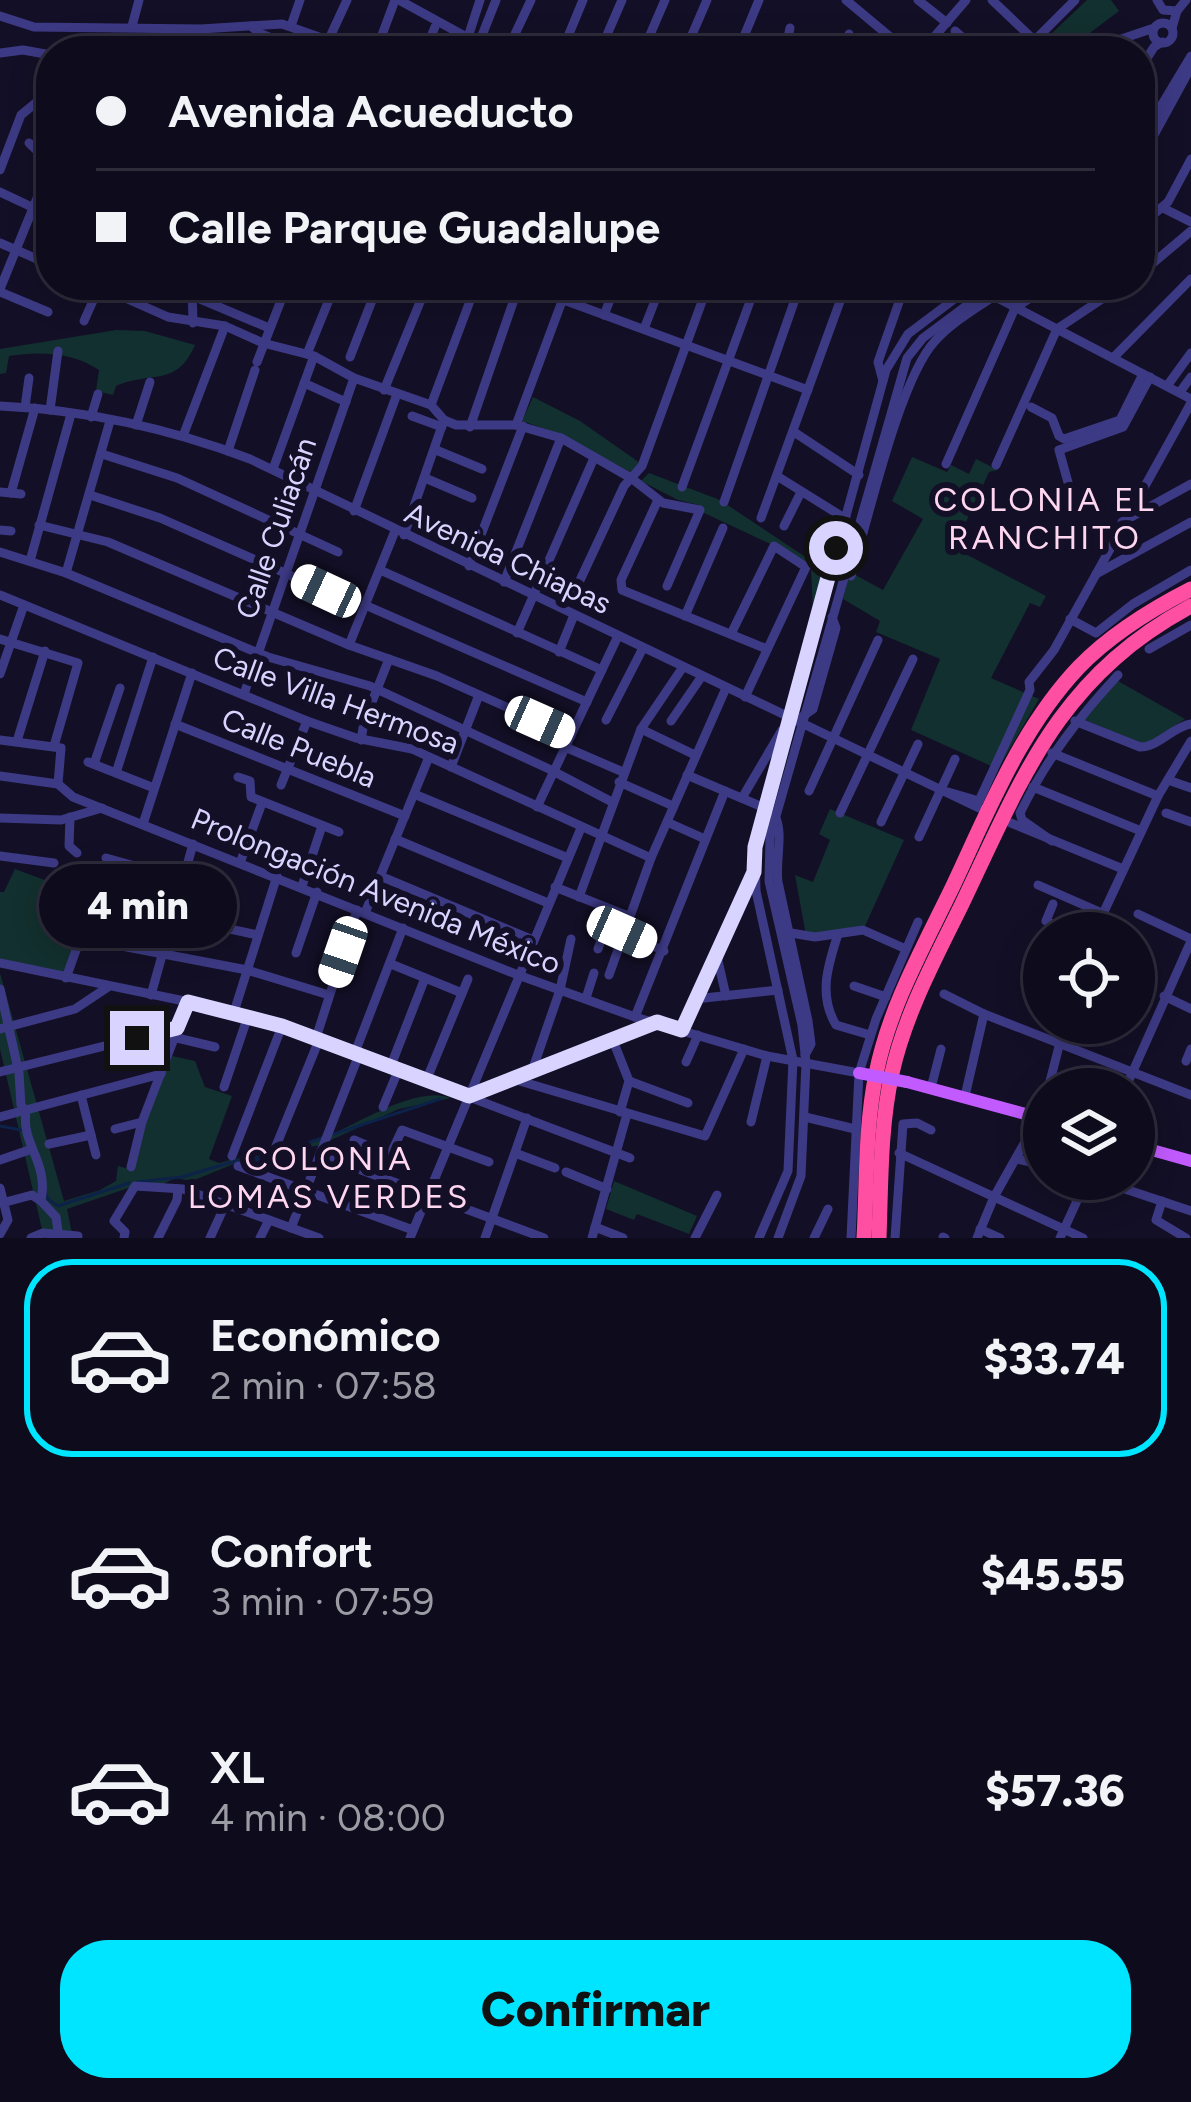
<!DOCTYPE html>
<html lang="es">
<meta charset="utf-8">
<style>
body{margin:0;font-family:Figtree,sans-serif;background:#1c1929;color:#f1f3f6;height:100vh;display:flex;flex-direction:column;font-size:45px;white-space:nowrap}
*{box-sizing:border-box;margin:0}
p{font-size:39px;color:#9b9ba3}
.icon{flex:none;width:66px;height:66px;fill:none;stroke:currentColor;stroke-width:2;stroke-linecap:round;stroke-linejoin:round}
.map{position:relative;height:1238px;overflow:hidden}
.details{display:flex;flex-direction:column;background:#0e0b1c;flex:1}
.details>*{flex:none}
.top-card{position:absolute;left:36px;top:36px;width:1119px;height:264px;border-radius:48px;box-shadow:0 6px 30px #0003,0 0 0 3px #2e2b3b;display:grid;align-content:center;height:264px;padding:0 60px;background:#0e0b1c}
.tools{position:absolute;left:1023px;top:912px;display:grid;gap:24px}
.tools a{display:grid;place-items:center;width:132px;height:132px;border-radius:50%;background:#0e0b1c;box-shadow:0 6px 30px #0003,0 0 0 3px #2e2b3b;font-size:60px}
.end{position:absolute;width:54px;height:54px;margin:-27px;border:15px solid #d9d4ff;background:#111;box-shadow:0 0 0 6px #111}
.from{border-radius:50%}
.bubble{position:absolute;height:84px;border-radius:42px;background:#0e0b1c;box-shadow:0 6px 30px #0003,0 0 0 3px #2e2b3b;font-size:39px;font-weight:800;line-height:84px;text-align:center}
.car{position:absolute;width:36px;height:72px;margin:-36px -18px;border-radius:15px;box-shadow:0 0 9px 3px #0007;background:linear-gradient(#fff 24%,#345 0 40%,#fff 0 76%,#345 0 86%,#fff 0)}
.top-card b{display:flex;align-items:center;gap:42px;height:114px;font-size:45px}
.top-card b+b{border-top:3px solid #2e2b3b}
.top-card i{width:30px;height:30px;background:#f1f3f6}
ul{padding:21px 0 0;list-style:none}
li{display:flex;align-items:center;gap:36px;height:198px;margin:0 24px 18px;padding:0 36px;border:6px solid transparent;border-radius:48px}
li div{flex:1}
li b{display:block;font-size:45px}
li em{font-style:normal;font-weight:800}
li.active{border-color:#00e5ff}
li>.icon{width:108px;height:108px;stroke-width:1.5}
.cta{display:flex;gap:24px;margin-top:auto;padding:24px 60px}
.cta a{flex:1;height:138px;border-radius:48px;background:#00e5ff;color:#111;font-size:48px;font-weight:800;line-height:138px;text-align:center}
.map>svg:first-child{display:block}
.green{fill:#12302f}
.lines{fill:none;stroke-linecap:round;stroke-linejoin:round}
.stream{stroke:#0c2248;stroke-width:3}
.minor{stroke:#3d3a85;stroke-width:9}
.major{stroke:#c25bff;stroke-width:12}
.highway{stroke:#ff4fa3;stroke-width:15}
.major-bridge{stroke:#c25bff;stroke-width:12}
.route{stroke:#d9d4ff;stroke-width:15}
.labels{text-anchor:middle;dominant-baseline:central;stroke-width:12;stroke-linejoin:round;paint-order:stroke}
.street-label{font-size:30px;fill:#d9d4ff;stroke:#130f26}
.neighbourhood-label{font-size:33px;letter-spacing:3px;fill:#ffd6f0;stroke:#130f26}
</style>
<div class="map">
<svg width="1191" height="1238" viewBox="0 0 1191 1238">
<rect width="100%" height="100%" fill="#130f26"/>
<g class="green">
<polygon points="1087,0 1111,0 1119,11 1066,51 1057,51 1050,35"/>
<path d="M 116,330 L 145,331 L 195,345 C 176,388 153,370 116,386 L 113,395 L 96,391 L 99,370 C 73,352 39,351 9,356 L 6,373 L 0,374 L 0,349 Z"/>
<polygon points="533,397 580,421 640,463 630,472 563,435 522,421"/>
<polygon points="912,457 947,472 951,465 969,474 976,459 998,470 989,472 954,548 1046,596 1040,607 1030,603 991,678 1039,699 998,769 911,730 940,659 876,632 880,621 843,599 850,572 883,590 923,519 892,501"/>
<polygon points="649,473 720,500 825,570 813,613 811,569 779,548 702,512 699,505 678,500 641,481"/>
<polygon points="1118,681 1185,719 1148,743 1140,743 1083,719"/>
<polygon points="830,809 904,840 865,926 806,935 795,875 813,882 830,840 819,834"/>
<polygon points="15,869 88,896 65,973 0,959 0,892 4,892"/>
<path d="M 0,973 L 64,1201 L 100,1190 L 116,1181 L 118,1166 L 133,1170 L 141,1133 L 172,1056 L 195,1061 L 205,1087 L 232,1096 L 209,1159 L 219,1163 C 252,1154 288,1150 320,1139 C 354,1127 415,1084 451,1098 L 399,1109 L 320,1145 L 241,1161 L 192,1181 L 175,1178 L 159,1186 L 137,1185 L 67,1209 L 73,1238 L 44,1238 L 0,1049 Z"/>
<polygon points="614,1181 697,1216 689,1234 637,1214 634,1220 606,1209"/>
</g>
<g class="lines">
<g class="stream">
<polyline points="0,1126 21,1130"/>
<polyline points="334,1134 440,1099"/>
<polyline points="137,1182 182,1177 256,1155 255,1161 322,1138"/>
<polyline points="45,1191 48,1199 58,1206 129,1183"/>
</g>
<g class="minor">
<polyline points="399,0 492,51"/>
<polyline points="846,0 907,51"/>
<polyline points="918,0 947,23"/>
<polyline points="992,0 1034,40"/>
<polyline points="1157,0 1163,10 1177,11"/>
<polyline points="0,16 34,27 201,29 282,24 359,51"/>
<circle cx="1163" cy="33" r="10"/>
<polyline points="132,26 139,0"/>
<polyline points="251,26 259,33 304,51"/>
<polyline points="291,26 300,0"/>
<polyline points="1172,28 1177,11 1186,0"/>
<polyline points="955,31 978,51"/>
<polyline points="468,37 480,0"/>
<polyline points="329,39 347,0"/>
<polyline points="479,43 496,0"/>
<polyline points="140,51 143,40 174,51"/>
<polyline points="376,51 395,0"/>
<polyline points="425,51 435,27"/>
<polyline points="472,51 473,48"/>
<polyline points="507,51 531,0"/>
<polyline points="562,51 583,0"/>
<polyline points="600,51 622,0"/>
<polyline points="643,51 665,0"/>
<polyline points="685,51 707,0"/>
<polyline points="738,51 759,0"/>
<polyline points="785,51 790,28"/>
<polyline points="845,51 849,34"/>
<polyline points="922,51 966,0"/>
<polyline points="1024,51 1075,0"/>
<polyline points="1086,51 1151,29"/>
<polyline points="0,53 23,50 51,55"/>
<polyline points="1140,69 1154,47 1162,42"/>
<polyline points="1140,141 1191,56"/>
<polyline points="0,170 21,115 38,101 51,104"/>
<polyline points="1140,173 1143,155 1191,67"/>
<polyline points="0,192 51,216"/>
<polyline points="1163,208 1191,222"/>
<polyline points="1140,226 1168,202 1191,159"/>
<polyline points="0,243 51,265"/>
<polyline points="1140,274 1191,231"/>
<polyline points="96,285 168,317 225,326 263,343 314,356 354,378 431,405 444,420 456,425 516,425 561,438 631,478 663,503 700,510 667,586"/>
<polyline points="192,285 193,323"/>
<polyline points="523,285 808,390"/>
<polyline points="0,289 51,164 29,143"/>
<polyline points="0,292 48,312"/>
<polyline points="988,293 1191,399"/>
<polyline points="193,296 269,328"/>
<polyline points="604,315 616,285"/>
<polyline points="84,321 100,285"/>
<polyline points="644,329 661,285"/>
<polyline points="307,354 335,285"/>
<polyline points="350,357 378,285"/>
<polyline points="1113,358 1191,279"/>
<polyline points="257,362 287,285"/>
<polyline points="883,381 878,362 905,285"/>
<polyline points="304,383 346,402"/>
<polyline points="1167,386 1191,353"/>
<polyline points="384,390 427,285"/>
<polyline points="1180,392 1191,377"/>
<polyline points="431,405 476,285"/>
<path d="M 0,406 C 85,410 171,429 250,459 L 979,808"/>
<polyline points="25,407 29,378"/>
<polyline points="1031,407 1052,418 1059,436 1064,439 1120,420 1143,374"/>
<polyline points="50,410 58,351"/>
<polyline points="412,416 442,427"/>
<polyline points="91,417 98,394"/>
<polyline points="136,425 150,382"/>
<polyline points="516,425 568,285"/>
<polyline points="470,427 519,285"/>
<polyline points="794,432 859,475"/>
<polyline points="183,436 225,326"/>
<polyline points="436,450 482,469"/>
<polyline points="228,451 255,370"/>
<polyline points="102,454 177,478 338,552"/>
<polyline points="946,464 1015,308 1050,285"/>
<polyline points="996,465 1057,329 1123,285"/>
<polyline points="273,469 314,356"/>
<polyline points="777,476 846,519"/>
<polyline points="425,478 472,498"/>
<polyline points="1069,486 1059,450 1123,427 1150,377"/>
<polyline points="682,487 756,285"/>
<polyline points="0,492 21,494"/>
<polyline points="11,493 35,408"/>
<polyline points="90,495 160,518 326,591"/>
<polyline points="658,500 621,580 622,590 767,649"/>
<polyline points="724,502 800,285"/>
<polyline points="354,511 397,394"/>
<polyline points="761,518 846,285"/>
<polyline points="1122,522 1191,484"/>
<polyline points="39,525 108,542 349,645 437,676 571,736"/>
<polyline points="784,526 801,492"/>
<polyline points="0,530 11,531"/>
<polyline points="404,535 444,420"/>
<polyline points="0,552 66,573 268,657 370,686 549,769 612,802"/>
<polyline points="30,561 71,414"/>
<polyline points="469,566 523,426"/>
<polyline points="380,570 602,670"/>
<polyline points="66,573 110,421"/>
<polyline points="1096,574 1191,522"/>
<path d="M 851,576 C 868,520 899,380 935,341 C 951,323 974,310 994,296"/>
<polyline points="504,582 561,438"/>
<polyline points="575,591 624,486 642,466 708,285"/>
<polyline points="0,595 307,721 356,738 412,749 651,858"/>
<polyline points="365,605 587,702"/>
<polyline points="685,616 723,528"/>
<polyline points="1070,619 1096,633 1133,604 1191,570"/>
<polyline points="517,633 594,458"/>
<polyline points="731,634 774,546 806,567 745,697"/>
<polyline points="0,639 78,663 54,746"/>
<polyline points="349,645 395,531"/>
<polyline points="1149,649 1191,625"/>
<polyline points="559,652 574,615"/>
<polyline points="0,674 24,605"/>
<polyline points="244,694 354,378"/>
<polyline points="803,716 813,709 836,628 832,617"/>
<polyline points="606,720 643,648"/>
<polyline points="671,721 702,676"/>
<path d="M 1075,721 L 1140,747 C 1159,747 1172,727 1191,724"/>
<polyline points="175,724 405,816"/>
<polyline points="641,729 695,755"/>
<polyline points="0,740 61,748 58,784"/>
<polyline points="361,740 364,722 389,659"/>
<polyline points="17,741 45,651"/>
<polyline points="565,747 623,772"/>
<polyline points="1052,753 1158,796"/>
<polyline points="88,762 154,788"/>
<polyline points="94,764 120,688"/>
<polyline points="451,767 479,695"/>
<polyline points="116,773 153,657"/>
<polyline points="687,775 765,808"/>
<polyline points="0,776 58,784"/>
<polyline points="238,777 250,781 251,797 339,832"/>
<polyline points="1168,780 1191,788"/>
<polyline points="619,782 673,806"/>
<polyline points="58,784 73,797 518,975 635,1017 767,1056 859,1073"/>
<polyline points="281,785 307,721"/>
<polyline points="1033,787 1141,831"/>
<polyline points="809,791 878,640"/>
<polyline points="948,792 979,801 1030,690 1029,682 1054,650 1191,403"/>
<polyline points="414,794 568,858"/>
<polyline points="742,798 782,730"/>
<polyline points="537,807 618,636"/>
<polyline points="840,813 913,659"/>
<polyline points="1166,813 1191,822"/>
<path d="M 775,816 C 784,833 775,861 778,882 L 808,1021 L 811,1044 L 805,1055"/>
<polyline points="70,817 69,846 77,853"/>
<polyline points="0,818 61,820 102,808"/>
<polyline points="667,822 705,839"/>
<polyline points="881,822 918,744"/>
<polyline points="1011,823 1123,869"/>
<polyline points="143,824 192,673"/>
<polyline points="919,837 955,759"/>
<polyline points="395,839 548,903"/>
<path d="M 1052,841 L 1022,820 L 1020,813 C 1046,760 1078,718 1118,675"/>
<polyline points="249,842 309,864"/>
<polyline points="0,856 54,863"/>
<polyline points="106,858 215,888"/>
<polyline points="240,863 262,803"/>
<polyline points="380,876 533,940"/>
<polyline points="1038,885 1102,913"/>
<polyline points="302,886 322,826"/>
<polyline points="555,887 628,916"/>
<polyline points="579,897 641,729 683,667"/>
<polyline points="1053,904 1046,921 1071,933"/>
<polyline points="365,913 429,757"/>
<polyline points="1138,914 1191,939"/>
<polyline points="173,917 258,935"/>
<polyline points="622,932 664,951"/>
<polyline points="791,933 815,937 863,930 906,949"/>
<polyline points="1094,933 1158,796 1191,741"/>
<path d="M 838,934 C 828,965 818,995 836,1025 L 870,1035"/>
<polyline points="80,938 247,970 329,995"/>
<polyline points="598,949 612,910"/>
<polyline points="716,952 726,996"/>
<polyline points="296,953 317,892"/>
<polyline points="0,963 223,1009 282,1026 630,1158"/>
<polyline points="391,964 462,993"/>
<polyline points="609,975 651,858 726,688"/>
<polyline points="66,978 93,903 137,911 170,924"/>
<polyline points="854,986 886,997"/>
<path d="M 0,989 L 19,1073 L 21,1105 L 26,1112 C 21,1145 49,1161 41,1201 L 56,1217 L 59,1238"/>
<polyline points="944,994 984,1014 1191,1095"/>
<polyline points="151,995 193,844"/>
<polyline points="1164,996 1191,1009"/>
<polyline points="586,998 594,973"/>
<polyline points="695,999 778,990"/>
<polyline points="234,1012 277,876"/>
<polyline points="635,1017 725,791"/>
<polyline points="0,1029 75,1009 108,987"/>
<polyline points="682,1030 752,876"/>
<polyline points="173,1037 215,1047"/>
<polyline points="316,1038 357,910"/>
<polyline points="612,1038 629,1081 620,1112"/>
<polyline points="354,1055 403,928"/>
<polyline points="1186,1061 1191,1049"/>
<polyline points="686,1062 698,1035"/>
<polyline points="390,1068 425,978"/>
<polyline points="532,1071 560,990 571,939"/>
<polyline points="0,1072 177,1028"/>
<polyline points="513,1079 705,1136 744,1049"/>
<polyline points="426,1081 468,979"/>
<polyline points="629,1081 688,1103"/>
<polyline points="224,1087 248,1016"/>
<polyline points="931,1088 941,1049"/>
<polyline points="1048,1089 1065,1023"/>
<polyline points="1125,1089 1191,941"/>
<polyline points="81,1095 96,1155"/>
<polyline points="469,1096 657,1022"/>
<polyline points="965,1096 984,1014"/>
<polyline points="383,1107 398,1071"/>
<polyline points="0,1117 161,1074"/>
<polyline points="805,1117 855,1129"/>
<polyline points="751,1122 767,1056"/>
<polyline points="115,1129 142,1122"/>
<polyline points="354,1140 389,1155"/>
<polyline points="49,1144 91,1135"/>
<polyline points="276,1146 319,1040"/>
<polyline points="515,1153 555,1168"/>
<polyline points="899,1153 1083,1238"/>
<polyline points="321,1155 544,1238"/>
<polyline points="232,1156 282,1026"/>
<polyline points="1017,1159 1044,1165"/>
<polyline points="0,1160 32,1149"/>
<polyline points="238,1166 413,1230"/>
<polyline points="131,1167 142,1122 188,1002"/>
<polyline points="566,1172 607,1189"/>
<polyline points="380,1177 402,1130 489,1162"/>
<polyline points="1095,1179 1191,1211"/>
<polyline points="0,1188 8,1220 0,1234"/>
<polyline points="1162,1201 1156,1220 1186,1238"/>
<polyline points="2,1203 32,1195 41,1201"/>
<polyline points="595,1227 623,1238"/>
<polyline points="291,1228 358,1057"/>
<polyline points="980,1229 1000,1238"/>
<polyline points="943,1237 945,1238"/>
<polyline points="31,1238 43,1233 78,1236"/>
<polyline points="124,1238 125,1232 114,1221 135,1186 183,1189 319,1238"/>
<polyline points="158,1238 177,1200 178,1189"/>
<polyline points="210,1238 225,1205"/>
<polyline points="260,1238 269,1220"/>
<polyline points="410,1238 581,828"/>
<polyline points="485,1238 527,1118"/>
<polyline points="592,1238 627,1114"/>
<polyline points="695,1238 717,1195"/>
<polyline points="759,1238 788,1171 793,1060 756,891 755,847 886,370 908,334 973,285"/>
<polyline points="778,1238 801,1176 806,1063 802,1025 769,881 770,837 907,358 923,338 994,285"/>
<polyline points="814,1238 828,1209"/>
<polyline points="851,1238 859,1073 876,1019 918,922"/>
<polyline points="895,1238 903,1124 917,1123 931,1130"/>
<polyline points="977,1238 994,1197 1044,1108"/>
<polyline points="1060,1238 1087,1179"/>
</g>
<g class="major">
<polyline points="907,1082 1044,1119"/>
<polyline points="1134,1145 1191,1161"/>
</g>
<g class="highway">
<path d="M 864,1238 C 867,1184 865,1127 876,1074 C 889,1008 923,948 952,888 C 988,812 1020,729 1079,667 C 1111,634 1150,610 1191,589"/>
<path d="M 879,1238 C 881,1184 880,1127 892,1073 C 905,1014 935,959 962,904 C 1023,776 1059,677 1191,606"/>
</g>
<polyline class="major-bridge" points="859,1073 907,1082"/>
</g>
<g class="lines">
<polyline class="route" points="137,1038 177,1028 188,1002 282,1026 469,1096 657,1022 682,1030 754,872 755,847 836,548"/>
</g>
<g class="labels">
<g class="street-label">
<text transform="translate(276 528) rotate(-71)">Calle Culiacán</text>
<text transform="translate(508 558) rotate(25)">Avenida Chiapas</text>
<text transform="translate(336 700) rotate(20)">Calle Villa Hermosa</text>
<text transform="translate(299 748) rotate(22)">Calle Puebla</text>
<text transform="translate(376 891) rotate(22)">Prolongación Avenida México</text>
</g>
<g class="neighbourhood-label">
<text x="1045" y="499">COLONIA EL<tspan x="1045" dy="38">RANCHITO</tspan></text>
<text x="329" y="1158">COLONIA<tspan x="329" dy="38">LOMAS VERDES</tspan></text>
</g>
</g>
</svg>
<div class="tools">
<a><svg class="icon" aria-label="locate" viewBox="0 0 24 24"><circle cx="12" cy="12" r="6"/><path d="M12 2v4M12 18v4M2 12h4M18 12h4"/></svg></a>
<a><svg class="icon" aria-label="layers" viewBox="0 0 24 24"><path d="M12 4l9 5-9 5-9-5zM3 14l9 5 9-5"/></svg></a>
</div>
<i class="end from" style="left:836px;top:548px"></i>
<i class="end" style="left:137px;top:1038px"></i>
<div class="bubble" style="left:39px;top:864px;width:198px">4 min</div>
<i class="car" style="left:326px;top:591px;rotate:295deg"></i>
<i class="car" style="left:540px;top:722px;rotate:114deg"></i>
<i class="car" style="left:622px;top:932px;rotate:114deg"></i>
<i class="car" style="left:343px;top:952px;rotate:199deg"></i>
<div class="top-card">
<b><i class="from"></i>Avenida Acueducto</b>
<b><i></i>Calle Parque Guadalupe</b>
</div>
</div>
<section class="details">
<ul>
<li class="active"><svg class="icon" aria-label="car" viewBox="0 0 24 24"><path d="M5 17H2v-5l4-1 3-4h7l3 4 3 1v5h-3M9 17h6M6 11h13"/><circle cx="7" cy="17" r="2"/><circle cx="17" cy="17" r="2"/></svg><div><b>Económico</b><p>2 min · 07:58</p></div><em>$33.74</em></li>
<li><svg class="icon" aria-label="car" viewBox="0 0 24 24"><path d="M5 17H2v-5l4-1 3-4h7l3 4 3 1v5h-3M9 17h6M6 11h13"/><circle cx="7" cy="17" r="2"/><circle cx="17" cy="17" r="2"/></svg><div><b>Confort</b><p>3 min · 07:59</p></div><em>$45.55</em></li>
<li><svg class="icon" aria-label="car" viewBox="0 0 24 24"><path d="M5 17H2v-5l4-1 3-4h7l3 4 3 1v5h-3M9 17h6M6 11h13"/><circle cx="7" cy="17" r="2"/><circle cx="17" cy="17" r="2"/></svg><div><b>XL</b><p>4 min · 08:00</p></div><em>$57.36</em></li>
</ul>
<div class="cta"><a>Confirmar</a></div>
</section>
